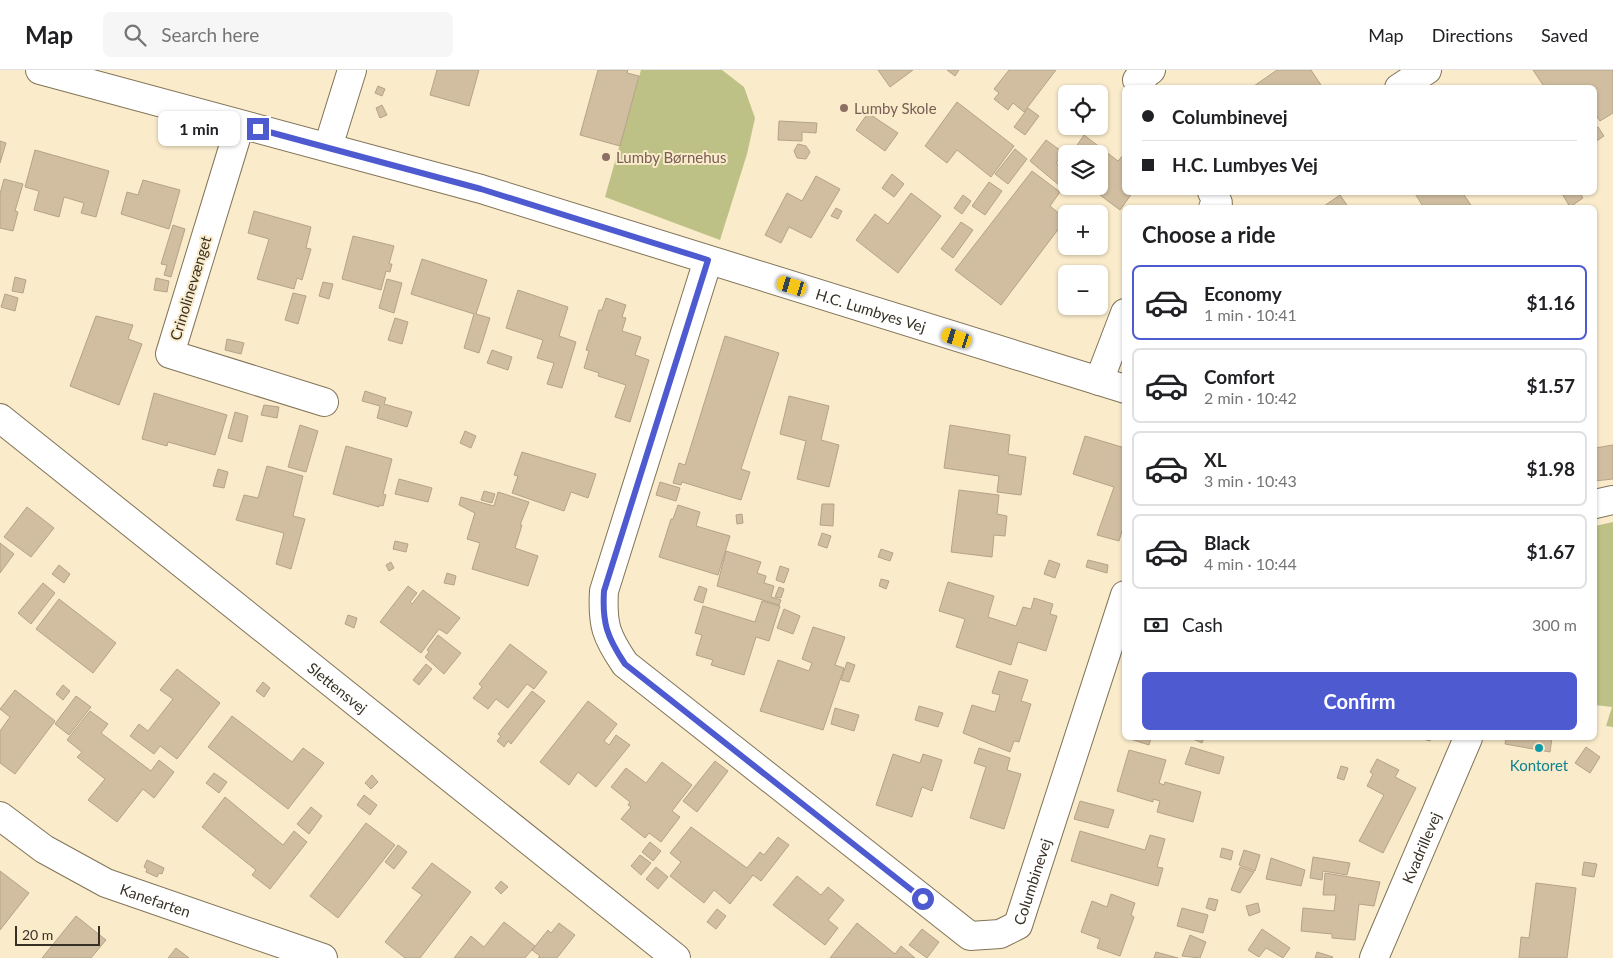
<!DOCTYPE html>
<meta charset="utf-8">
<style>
body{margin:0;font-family:Lato,sans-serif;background:#f6f6f6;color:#202124;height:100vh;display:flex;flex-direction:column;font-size:19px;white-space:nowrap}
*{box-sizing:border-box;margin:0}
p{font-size:16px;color:#757577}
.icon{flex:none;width:28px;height:28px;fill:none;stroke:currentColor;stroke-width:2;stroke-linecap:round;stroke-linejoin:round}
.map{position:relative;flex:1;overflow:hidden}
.panel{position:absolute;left:1122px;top:135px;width:475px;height:535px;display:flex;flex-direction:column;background:#fff;border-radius:8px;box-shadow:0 1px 4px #0004}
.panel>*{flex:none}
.banner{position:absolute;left:1122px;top:15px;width:475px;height:110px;border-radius:8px;box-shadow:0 1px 4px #0004;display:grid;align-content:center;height:110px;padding:0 20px;background:#fff}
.buttons{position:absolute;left:1058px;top:15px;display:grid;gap:10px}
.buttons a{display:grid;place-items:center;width:50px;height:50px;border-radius:8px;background:#fff;box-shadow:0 1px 4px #0004;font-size:25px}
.scale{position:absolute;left:15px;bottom:12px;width:85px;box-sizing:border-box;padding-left:5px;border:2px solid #373125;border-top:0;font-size:14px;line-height:18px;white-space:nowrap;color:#373125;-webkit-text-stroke:4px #faebcb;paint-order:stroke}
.end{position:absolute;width:22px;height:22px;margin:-11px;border:6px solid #4d5ad0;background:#fff;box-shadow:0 0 0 2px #fff}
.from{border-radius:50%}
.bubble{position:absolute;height:35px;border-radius:8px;background:#fff;box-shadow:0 1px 4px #0004;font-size:16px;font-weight:700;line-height:35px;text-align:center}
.car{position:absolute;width:15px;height:30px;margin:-15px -8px;border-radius:6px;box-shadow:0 0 4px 1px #0007;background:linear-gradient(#f5c518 24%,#345 0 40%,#f5c518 0 76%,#345 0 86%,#f5c518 0)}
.banner b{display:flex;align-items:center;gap:18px;height:48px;font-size:19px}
.banner b+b{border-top:1px solid #e0e0e0}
.banner i{width:12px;height:12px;background:#202124}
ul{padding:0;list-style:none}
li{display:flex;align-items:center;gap:15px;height:75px;margin:0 10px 8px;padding:0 10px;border:2px solid #e0e0e0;border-radius:8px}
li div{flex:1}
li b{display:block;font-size:19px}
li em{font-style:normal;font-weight:700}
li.current{border-color:#4d5ad0}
li>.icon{width:45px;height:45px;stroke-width:1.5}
h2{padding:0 20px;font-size:22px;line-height:60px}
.pay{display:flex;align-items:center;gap:12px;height:55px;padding:0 20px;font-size:19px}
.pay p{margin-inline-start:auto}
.action{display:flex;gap:10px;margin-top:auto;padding:10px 20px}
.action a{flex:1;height:58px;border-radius:8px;background:#4d5ad0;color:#fff;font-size:20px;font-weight:700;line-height:58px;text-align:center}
header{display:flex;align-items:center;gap:30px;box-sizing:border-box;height:70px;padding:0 25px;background:#fff;border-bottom:1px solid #e0e0e0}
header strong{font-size:24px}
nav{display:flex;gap:28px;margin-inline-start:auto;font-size:18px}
.search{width:350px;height:45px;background:#f6f6f6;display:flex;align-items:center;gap:12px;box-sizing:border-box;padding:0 18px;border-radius:8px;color:#757577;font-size:19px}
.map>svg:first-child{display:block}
.green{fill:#bdc185}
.building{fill:#d1bea1;stroke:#b6a387}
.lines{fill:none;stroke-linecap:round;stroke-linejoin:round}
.minor-casing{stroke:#817357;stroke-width:30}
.tertiary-casing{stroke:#817357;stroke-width:30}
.minor{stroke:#fff;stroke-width:28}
.tertiary{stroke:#fff;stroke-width:28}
.route{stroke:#4d5ad0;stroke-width:6}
.education-dot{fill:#8d6e63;stroke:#faebcb;stroke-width:2}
.culture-dot{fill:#0f9aa8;stroke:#faebcb;stroke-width:2}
.labels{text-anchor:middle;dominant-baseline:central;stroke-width:4;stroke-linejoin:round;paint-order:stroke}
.education-label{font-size:15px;fill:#785e54;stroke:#faebcb;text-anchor:start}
.street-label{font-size:15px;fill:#373125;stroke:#faebcb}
.culture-label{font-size:15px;fill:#0d838f;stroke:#faebcb}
</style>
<header>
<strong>Map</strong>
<div class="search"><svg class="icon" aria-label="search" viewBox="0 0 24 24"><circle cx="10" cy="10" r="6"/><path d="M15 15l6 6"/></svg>Search here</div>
<nav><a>Map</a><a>Directions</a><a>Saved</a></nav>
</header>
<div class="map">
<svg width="1613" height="888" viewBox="0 0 1613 888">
<rect width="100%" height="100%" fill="#faebcb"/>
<g class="green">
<polygon points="641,0 722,0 744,17 755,48 747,84 720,170 605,127"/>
<polygon points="1613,452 1613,657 1606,656 1612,637 1595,635 1595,456"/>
</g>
<g class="building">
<polygon points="437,0 479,0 469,36 430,25"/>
<polygon points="598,0 628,0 627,3 639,6 620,76 580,65"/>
<polygon points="878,0 913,0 890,17"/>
<polygon points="947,0 959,0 955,6"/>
<polygon points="1009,0 1056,0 1024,42 1013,33 1008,40 994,29 999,23 994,19"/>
<polygon points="1277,0 1311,0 1323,18 1251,18"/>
<polygon points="1533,0 1613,0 1613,43 1600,51 1595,44 1595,18 1557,18 1555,15 1545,18"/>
<polygon points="378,16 385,19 382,26 375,23"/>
<polygon points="957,32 1014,76 991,107 957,80 947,93 925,76"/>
<polygon points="382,35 387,45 380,48 376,38"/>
<polygon points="1028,38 1039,46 1025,65 1014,57"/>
<polygon points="868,43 898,63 885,81 856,60"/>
<polygon points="779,51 817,53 816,63 802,62 802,71 778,70"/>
<polygon points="1598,57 1604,66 1595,72 1595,59"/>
<polygon points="1084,65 1118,91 1125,83 1125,122 1133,122 1120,140 1088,116 1099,116 1099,84 1071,84"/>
<polygon points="1046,70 1064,83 1056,93 1061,97 1066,90 1066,116 1078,116 1071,125 1030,91"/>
<polygon points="0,71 6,73 0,93"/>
<polygon points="798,74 806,76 810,82 806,89 797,88 794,81"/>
<polygon points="1015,79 1027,89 1008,114 995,104"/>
<polygon points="35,80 109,101 96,147 81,143 84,133 64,127 59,147 34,140 39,121 25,117"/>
<polygon points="1032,101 1060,122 1050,136 1066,149 1001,235 955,200"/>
<polygon points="892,104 904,114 894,127 882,118"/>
<polygon points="816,106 840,119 811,168 789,157 781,173 765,165 787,123 802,131"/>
<polygon points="4,109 23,114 15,141 18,142 13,161 0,158 0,124"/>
<polygon points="143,110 180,120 169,159 121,144 127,122 138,125"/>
<polygon points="989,112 1002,121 985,145 972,136"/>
<polygon points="1414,122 1462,122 1473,138 1424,138"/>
<polygon points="1561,122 1579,122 1583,128 1570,137"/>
<polygon points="911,123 941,146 898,203 856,170 875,144 888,154"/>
<polygon points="963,125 971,131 962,144 954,138"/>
<polygon points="1340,125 1349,138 1321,138"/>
<polygon points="836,138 842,141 838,149 831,146"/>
<polygon points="254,141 311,157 306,178 311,179 302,210 297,208 294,219 257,209 269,169 248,163"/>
<polygon points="961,152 973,160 953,188 941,179"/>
<polygon points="173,155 185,159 171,207 164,205 167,195 161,194"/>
<polygon points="353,166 394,176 389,194 392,194 390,202 386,201 381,220 342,209"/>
<polygon points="422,189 487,210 476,244 490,248 479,283 464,278 474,244 411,224"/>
<polygon points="15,207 26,210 23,223 12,221"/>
<polygon points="156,208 169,211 167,222 154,220"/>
<polygon points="387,209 402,213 394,243 379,238"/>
<polygon points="323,212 333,214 329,229 319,226"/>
<polygon points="518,220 568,237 559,266 576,272 562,318 547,314 554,293 537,288 543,270 506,258"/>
<polygon points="293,223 306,226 298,254 285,250"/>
<polygon points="5,224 18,228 15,241 1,237"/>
<polygon points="606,228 626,235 622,247 626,248 622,261 641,267 635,285 649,290 630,352 615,347 626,315 598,306 599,303 584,298 589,281 586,280 599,240 602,240"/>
<polygon points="96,246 133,255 128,269 142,274 119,335 70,316"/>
<polygon points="395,248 408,252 402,274 388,270"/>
<polygon points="725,266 779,283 741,399 750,402 741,430 682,412 681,415 673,413 679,393 685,395"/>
<polygon points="227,269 244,273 241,284 225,280"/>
<polygon points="492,280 512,287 508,300 487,293"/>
<polygon points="365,321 386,328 384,334 412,342 407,357 377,348 380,336 362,331"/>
<polygon points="154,323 227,345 215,385 168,372 167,376 142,369"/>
<polygon points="789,326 829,336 821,370 839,375 829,417 797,409 806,371 780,364"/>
<polygon points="264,335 279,337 277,348 261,345"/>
<polygon points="235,342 248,346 242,372 228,368"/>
<polygon points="300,355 318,361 306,402 288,397"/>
<polygon points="950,355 1010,365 1008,384 1026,387 1021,425 997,422 999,406 944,398"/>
<polygon points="465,361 476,366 471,378 460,373"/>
<polygon points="1085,366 1125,378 1125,451 1119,471 1097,465 1114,417 1073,404"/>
<polygon points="1613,375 1613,409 1595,411 1595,378"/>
<polygon points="346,376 392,389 383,424 386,425 383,436 379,435 379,437 333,424"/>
<polygon points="522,382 596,404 588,428 571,422 564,441 512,423 518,406 514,405"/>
<polygon points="267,396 303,406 293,446 305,449 291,499 276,494 284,463 236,450 244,425 258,428"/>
<polygon points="218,399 228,402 224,418 213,416"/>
<polygon points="399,409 432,418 428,432 395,424"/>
<polygon points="660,412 680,418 676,431 656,425"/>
<polygon points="959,420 999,425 997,444 1007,446 1005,466 994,465 992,487 951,482"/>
<polygon points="484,421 495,424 492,433 481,430"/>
<polygon points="498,422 529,432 520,455 522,455 515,478 538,486 528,516 472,499 480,473 467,469 475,443 459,435 461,427 494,436"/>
<polygon points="822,434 834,434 833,456 820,455"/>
<polygon points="678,435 700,442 696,456 730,466 718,505 659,487 671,449 673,449"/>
<polygon points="27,437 54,458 31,487 4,467"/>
<polygon points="742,444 743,453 737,454 736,445"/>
<polygon points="822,463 831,466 827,478 818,475"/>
<polygon points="395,471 408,474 406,482 393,479"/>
<polygon points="0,473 14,484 0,503"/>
<polygon points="881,479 893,483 890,491 878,487"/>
<polygon points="726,481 761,492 757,503 766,506 764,513 774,516 771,527 781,530 779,535 717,516"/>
<polygon points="1049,490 1060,494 1055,508 1044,504"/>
<polygon points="1088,490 1108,495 1107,503 1086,497"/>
<polygon points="391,492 394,498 389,501 386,495"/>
<polygon points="59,495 70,504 64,513 52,504"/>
<polygon points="780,496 789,499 784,513 776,510"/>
<polygon points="447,503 456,506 454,515 444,513"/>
<polygon points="881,509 889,511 886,519 879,516"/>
<polygon points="948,512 994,526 988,547 1016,556 1023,537 1031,539 1034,528 1053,534 1050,544 1057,546 1046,581 1018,572 1011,595 956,577 965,549 939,541"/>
<polygon points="43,513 55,523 31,554 18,543"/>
<polygon points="408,516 417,523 410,532 412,534 423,520 460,548 447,564 439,559 421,583 380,552"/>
<polygon points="699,516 707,519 703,533 694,530"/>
<polygon points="779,517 784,519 781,528 775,527"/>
<polygon points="59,529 116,573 93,603 36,559"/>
<polygon points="762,531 780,536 769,571 756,567 744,605 711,595 713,590 696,585 702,565 695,563 703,536 755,552"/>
<polygon points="784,539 800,546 793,564 777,558"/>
<polygon points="348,545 357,548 354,558 345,554"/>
<polygon points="813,557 845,567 835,595 844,598 823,660 760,641 778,590 809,601 812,593 802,589"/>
<polygon points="438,565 461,583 444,604 425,587 429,582 427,580"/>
<polygon points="510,574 547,602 534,619 527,614 508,638 496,629 488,639 473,628 482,617 479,614"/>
<polygon points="847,592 855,595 849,612 841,610"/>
<polygon points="426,594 432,599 419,615 413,610"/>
<polygon points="177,599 220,633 177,689 160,676 154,684 130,666 139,654 148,661 173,629 160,620"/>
<polygon points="999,601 1028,610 1021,631 1031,634 1019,672 1014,671 1010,682 963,663 972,635 995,642 1000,625 992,623"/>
<polygon points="263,612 270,618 264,627 256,621"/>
<polygon points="63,615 70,621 63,630 56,624"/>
<polygon points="15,620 55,651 15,704 0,693 0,661 10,647 0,639"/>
<polygon points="532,621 545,631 511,674 508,671 504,677 497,671 501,666 498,664"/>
<polygon points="76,626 91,637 69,665 55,654"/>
<polygon points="588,631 617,654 604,671 609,675 616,665 630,675 596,717 578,702 569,715 540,692"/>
<polygon points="919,636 943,643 938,657 915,650"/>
<polygon points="835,638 859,645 854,661 831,654"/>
<polygon points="90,641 108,654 101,663 151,701 159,690 174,702 154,728 143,719 117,752 88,730 105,709 77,687 82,682 67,670"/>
<polygon points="232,646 292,692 303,678 324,693 288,739 208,677"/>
<polygon points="1127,668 1151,668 1149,675"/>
<polygon points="1194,668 1204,668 1202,673 1193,669"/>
<polygon points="1419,668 1432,668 1430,671"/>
<polygon points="1506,668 1552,668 1550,682 1505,674"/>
<polygon points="1191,677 1224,687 1219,704 1185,694"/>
<polygon points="1586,677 1600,687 1590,703 1575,693"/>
<polygon points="979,678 1010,688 1007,700 1021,704 1004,759 970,748 986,697 974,693"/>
<polygon points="1129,680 1166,690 1159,713 1164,715 1165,712 1201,722 1193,752 1157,742 1160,731 1153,729 1153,732 1117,721"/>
<polygon points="893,684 920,693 923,684 942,690 932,721 922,717 912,747 876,735"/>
<polygon points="1377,689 1399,700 1395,707 1416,718 1383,783 1359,771 1384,725 1367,716 1373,704 1370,702"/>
<polygon points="715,691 728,701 697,742 683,731"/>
<polygon points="662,692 692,715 672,741 680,747 661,772 649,763 645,768 621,749 631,737 628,735 630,732 611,717 626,698 646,713"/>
<polygon points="1341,696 1348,698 1344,710 1337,708"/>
<polygon points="214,703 227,712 219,723 206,713"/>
<polygon points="372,705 378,712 371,719 365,713"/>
<polygon points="364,725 377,735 370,745 357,735"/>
<polygon points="225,727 283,775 294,761 307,772 270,819 252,805 256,800 202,757"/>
<polygon points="1080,731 1114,740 1108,758 1074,749"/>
<polygon points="311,737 322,746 309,764 297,754"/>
<polygon points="366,753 395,775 338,848 310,826"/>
<polygon points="691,757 747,798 760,782 764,785 778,767 789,775 761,811 753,805 730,834 714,820 704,833 670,806 681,792 670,783"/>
<polygon points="1080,761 1145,780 1150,765 1165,769 1157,797 1163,798 1158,816 1071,791"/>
<polygon points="650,772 661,781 653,791 642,782"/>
<polygon points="398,775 407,782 394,799 385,792"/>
<polygon points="1222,778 1233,781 1231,790 1220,787"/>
<polygon points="1244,780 1260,785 1255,801 1239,795"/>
<polygon points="640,785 651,793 641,805 631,796"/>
<polygon points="1313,787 1350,793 1347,805 1323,801 1322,810 1310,808"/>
<polygon points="1271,788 1305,800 1301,816 1266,809"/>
<polygon points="147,790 164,798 162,804 159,803 157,807 146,802 147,799 144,797"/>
<polygon points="1584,792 1597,794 1594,807 1582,805"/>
<polygon points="432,793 471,822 420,888 405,888 385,872 422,825 412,818"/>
<polygon points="656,797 668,807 658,819 646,809"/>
<polygon points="1240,797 1254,802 1240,823 1231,820"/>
<polygon points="0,801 29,823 0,860"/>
<polygon points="1325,803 1380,812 1374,836 1359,834 1355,870 1332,868 1332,864 1301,861 1303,838 1334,841 1336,825 1323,825"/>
<polygon points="797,806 821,825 828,817 844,830 828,850 838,858 825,875 773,835"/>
<polygon points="501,811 508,817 501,824 495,818"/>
<polygon points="1536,813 1576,818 1567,888 1519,888 1521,867 1529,868"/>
<polygon points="1111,824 1135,833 1131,845 1134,847 1120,886 1097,878 1100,869 1081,862 1092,831 1107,837"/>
<polygon points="1209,828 1218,830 1215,841 1206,838"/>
<polygon points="1258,833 1260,842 1249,846 1246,836"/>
<polygon points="1182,838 1208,845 1203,863 1177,856"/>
<polygon points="717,839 726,846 716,859 707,852"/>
<polygon points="76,846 106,870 91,888 42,888"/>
<polygon points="504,852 535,876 525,888 454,888 471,866 484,877"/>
<polygon points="559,853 575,865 557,888 538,888 540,886 532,880 548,860 551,863"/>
<polygon points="857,853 895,884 901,876 915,888 830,888"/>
<polygon points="922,859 939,872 927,888 909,875"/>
<polygon points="1262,859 1290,878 1283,888 1266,878 1259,887 1248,880"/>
<polygon points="1190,865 1206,872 1200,888 1182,886"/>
<polygon points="176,878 189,888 168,888"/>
<polygon points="1156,882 1178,888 1154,888"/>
<polygon points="1317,882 1333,887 1332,888 1315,888"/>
</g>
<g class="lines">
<defs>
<g id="minor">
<polyline points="1142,18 1137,10 1151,0"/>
<polyline points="1399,18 1427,0"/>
<polyline points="240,55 170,284 324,332"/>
<polyline points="328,77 352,0"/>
<polyline points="1212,122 1218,133 1213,138"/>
<path id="s1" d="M 708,190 L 604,521 C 602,555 606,566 625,594 L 970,866 L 1000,864 L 1018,855 L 1125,525"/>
<polyline points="1099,311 1125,243"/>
<path id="s2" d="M 0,348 L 676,888"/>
<path id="s3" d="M 0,746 L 44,779 L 106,813 L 323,888"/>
<path id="s4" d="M 1374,888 L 1468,668"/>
</g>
<g id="tertiary">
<path id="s5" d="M 40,0 L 481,119 L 1125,319"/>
<polyline points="1595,434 1613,430"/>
</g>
</defs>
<use href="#minor" class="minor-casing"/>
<use href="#tertiary" class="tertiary-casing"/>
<use href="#minor" class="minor"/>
<use href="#tertiary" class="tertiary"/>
</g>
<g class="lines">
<path class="route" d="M 258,59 L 481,119 L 708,190 L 604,521 C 602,553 607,567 625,594 L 923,829"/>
</g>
<g class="education-dot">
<circle cx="844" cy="38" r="5"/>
<circle cx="606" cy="87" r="5"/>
</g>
<circle class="culture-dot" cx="1539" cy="678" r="5"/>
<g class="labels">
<g class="education-label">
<text x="854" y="38">Lumby Skole</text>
<text x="616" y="87">Lumby Børnehus</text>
</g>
<g class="street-label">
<text transform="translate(190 218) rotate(-73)">Crinolinevænget</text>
<text stroke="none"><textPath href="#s5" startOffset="865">H.C. Lumbyes Vej</textPath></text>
<text stroke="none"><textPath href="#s2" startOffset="432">Slettensvej</textPath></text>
<text stroke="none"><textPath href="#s4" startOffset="120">Kvadrillevej</textPath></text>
<text stroke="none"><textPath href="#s1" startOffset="960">Columbinevej</textPath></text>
<text stroke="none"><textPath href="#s3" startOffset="178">Kanefarten</textPath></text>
</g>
<g class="culture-label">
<text x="1539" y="695">Kontoret</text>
</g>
</g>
</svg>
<div class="buttons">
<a><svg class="icon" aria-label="locate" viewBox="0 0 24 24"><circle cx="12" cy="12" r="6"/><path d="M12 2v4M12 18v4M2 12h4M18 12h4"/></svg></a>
<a><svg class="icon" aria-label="layers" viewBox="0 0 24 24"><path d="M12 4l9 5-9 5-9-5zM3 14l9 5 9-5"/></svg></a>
<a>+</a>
<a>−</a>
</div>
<div class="scale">20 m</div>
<i class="end from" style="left:923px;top:829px"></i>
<i class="end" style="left:258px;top:59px"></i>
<div class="bubble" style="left:158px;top:41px;width:82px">1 min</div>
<i class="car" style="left:792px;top:216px;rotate:287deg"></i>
<i class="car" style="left:957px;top:268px;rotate:288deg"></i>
<div class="banner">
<b><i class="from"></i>Columbinevej</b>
<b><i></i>H.C. Lumbyes Vej</b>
</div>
<section class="panel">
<h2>Choose a ride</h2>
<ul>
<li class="current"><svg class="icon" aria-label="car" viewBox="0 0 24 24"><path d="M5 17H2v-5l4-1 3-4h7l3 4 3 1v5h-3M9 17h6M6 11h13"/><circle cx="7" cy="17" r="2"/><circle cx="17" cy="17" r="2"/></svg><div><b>Economy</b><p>1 min · 10:41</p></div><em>$1.16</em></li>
<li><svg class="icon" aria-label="car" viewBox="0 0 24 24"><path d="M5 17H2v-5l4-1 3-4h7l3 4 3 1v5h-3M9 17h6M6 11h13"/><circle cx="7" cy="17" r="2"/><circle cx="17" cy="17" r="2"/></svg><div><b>Comfort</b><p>2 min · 10:42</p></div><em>$1.57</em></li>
<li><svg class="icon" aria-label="car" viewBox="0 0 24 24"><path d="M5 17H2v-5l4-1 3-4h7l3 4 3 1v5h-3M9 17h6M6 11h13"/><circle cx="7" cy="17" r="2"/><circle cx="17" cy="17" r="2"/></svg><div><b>XL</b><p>3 min · 10:43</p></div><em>$1.98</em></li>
<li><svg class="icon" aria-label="car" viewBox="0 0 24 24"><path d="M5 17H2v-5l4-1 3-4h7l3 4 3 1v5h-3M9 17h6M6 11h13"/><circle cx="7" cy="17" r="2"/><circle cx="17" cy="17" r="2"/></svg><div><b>Black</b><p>4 min · 10:44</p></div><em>$1.67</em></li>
</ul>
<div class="pay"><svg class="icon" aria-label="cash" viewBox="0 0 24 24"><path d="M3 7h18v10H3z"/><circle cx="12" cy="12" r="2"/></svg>Cash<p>300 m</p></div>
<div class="action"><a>Confirm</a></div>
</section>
</div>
